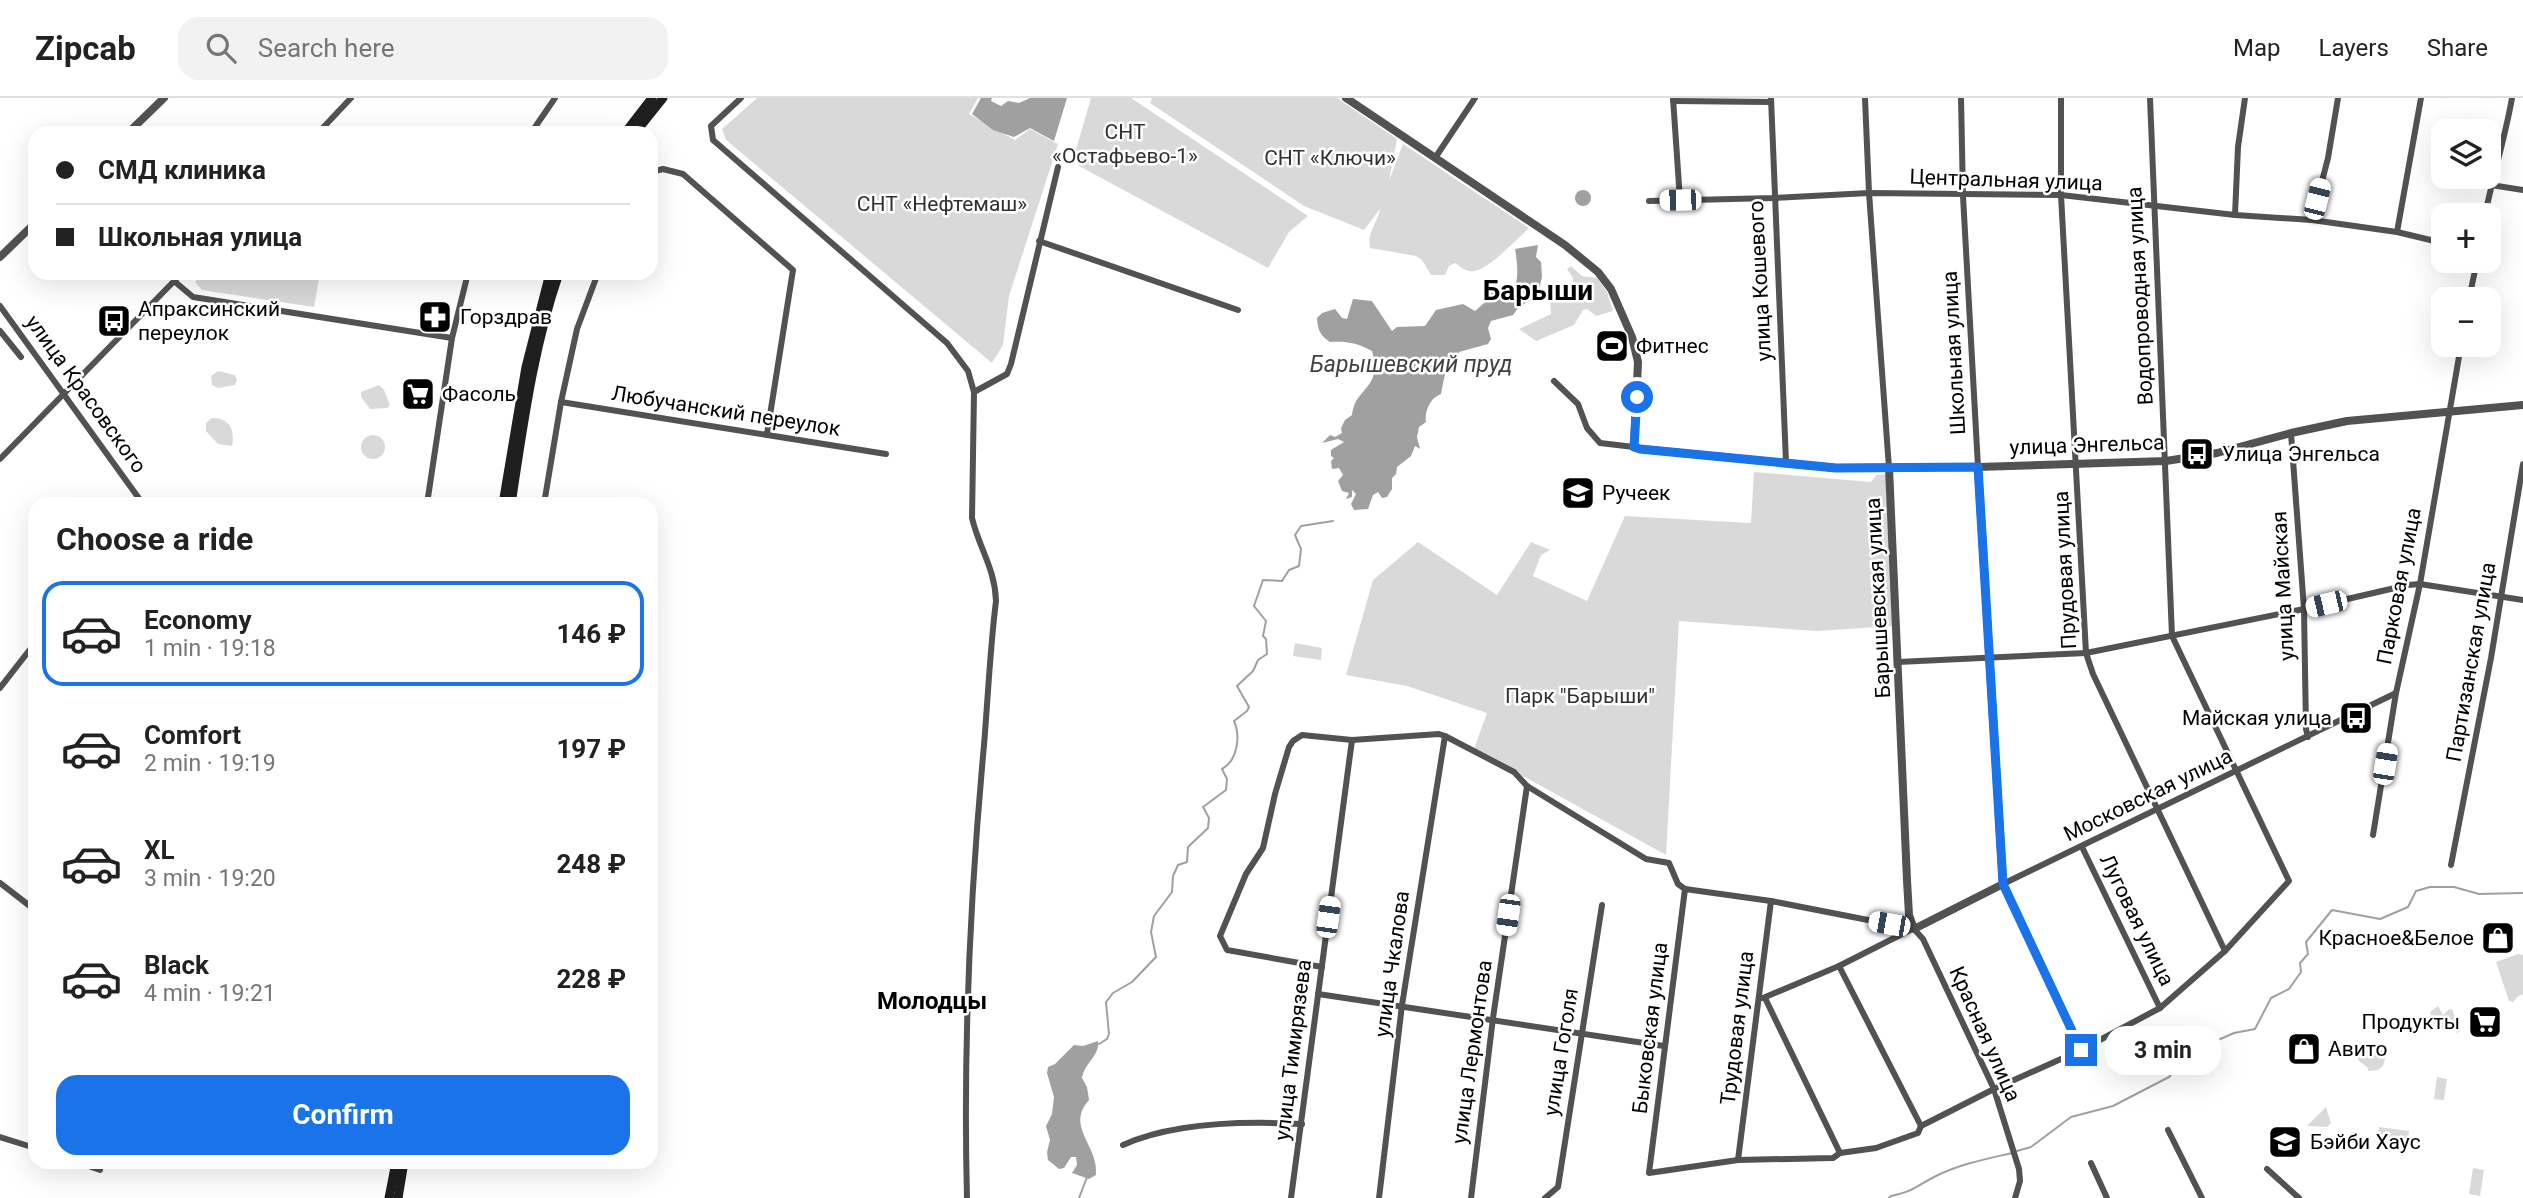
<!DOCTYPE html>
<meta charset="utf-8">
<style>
body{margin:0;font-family:Roboto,sans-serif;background:#f2f2f2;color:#222;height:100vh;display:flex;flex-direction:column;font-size:26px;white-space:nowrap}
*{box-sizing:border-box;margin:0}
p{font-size:23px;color:#767676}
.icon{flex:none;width:38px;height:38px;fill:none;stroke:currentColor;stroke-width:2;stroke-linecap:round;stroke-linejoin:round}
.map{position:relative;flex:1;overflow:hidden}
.drawer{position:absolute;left:28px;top:399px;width:630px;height:672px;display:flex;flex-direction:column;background:#fff;border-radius:21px;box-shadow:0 7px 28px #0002}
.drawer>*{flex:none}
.banner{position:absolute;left:28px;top:28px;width:630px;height:154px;border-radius:21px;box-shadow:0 7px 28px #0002;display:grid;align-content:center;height:154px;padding:0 28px;background:#fff}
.buttons{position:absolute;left:2431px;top:21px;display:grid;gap:14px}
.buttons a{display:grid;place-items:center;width:70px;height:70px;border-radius:14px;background:#fff;box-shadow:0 7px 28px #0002;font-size:35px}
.end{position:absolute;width:32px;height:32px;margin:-16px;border:9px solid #1a73e8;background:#fff;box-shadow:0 0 0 4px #fff}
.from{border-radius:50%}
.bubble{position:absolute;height:49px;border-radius:21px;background:#fff;box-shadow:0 7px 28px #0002;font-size:23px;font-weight:700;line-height:49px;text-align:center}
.car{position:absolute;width:21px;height:42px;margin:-21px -10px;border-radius:9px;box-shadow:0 0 5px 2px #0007;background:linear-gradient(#fff 24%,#345 0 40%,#fff 0 76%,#345 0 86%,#fff 0)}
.banner b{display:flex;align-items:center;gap:24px;height:66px;font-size:26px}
.banner b+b{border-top:2px solid #e0e0e0}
.banner i{width:18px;height:18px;background:#222}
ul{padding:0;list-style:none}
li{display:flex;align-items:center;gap:21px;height:105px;margin:0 14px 10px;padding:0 14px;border:4px solid transparent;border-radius:21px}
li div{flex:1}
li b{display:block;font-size:26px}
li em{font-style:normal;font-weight:700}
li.on{border-color:#1a73e8}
li>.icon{width:63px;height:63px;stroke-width:1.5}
h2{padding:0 28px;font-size:32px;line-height:84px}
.cta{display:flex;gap:14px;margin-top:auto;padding:14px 28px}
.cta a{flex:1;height:80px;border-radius:21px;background:#1a73e8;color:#fff;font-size:28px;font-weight:700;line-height:80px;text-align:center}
header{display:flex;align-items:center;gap:42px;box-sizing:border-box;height:98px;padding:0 35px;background:#fff;border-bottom:2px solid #e0e0e0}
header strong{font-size:33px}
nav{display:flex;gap:38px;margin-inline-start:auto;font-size:24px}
.search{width:490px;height:63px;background:#f2f2f2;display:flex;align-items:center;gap:18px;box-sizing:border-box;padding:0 24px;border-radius:21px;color:#767676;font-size:26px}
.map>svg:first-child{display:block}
.green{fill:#d9d9d9}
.water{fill:#a0a0a0}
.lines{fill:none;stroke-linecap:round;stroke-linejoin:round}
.stream{stroke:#a0a0a0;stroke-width:2}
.minor{stroke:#525252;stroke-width:6}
.tertiary{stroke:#525252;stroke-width:8}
.secondary{stroke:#1f1f1f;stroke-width:9}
.route{stroke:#1a73e8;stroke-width:9}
.labels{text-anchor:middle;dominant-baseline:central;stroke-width:5;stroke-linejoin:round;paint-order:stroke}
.park-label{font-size:21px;fill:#303030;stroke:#fff}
.street-label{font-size:21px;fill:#000;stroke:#fff}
.poi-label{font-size:21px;fill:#000;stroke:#fff;text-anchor:start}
.water-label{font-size:23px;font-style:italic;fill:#414141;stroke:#fff}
.quarter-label{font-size:24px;font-weight:bold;fill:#000;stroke:#fff}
.district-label{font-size:28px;font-weight:bold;fill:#000;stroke:#fff}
</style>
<header>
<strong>Zipcab</strong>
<div class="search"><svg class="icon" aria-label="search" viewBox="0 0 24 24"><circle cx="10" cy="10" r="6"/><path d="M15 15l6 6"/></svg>Search here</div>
<nav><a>Map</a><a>Layers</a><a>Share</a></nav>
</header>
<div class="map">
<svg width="2523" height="1100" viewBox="0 0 2523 1100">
<rect width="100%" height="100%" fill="#fff"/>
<g class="green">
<polygon points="757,0 978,0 969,16 1015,42 1030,31 1058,46 1009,198 1003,247 992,265 726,42 722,31"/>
<polygon points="1091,0 1131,0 1308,118 1289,134 1268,170 1079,68 1075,55"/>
<path d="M 1152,0 L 1337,0 L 1397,41 L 1389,83 L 1403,46 L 1529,130 C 1517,141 1490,170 1475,173 C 1467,175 1461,169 1455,165 L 1449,168 L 1445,177 L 1431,177 L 1422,162 L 1416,158 L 1370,150 C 1367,134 1377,126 1380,111 L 1364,132 L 1304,108 L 1150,5 Z"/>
<polygon points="1571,168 1582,178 1597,180 1607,194 1613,213 1596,218 1587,211 1583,212 1574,227 1536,243 1519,231 1551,216 1550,201 1574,194 1573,180 1567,171"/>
<polygon points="204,175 320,175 314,209 202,192 195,184"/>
<polygon points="218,273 235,277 237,282 235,287 218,290 212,287 211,278"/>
<polygon points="379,287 384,292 390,307 387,310 370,311 361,299 361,294"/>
<path d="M 212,320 C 230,320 235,332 232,348 L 218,346 L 206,333 L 206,325 Z"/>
<circle cx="373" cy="349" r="12"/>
<polygon points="1754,374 1871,384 1876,377 1887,376 1893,528 1817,533 1679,523 1666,757 1474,651 1487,615 1407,588 1346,577 1373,482 1418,444 1497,497 1531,444 1550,452 1541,457 1533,478 1587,503 1625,418 1751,425"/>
<polygon points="1295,545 1322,550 1321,562 1293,558"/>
<polygon points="2518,856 2523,857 2523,896 2517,899 2513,904 2509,903 2496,864"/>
<polygon points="2438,908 2443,917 2448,912 2452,911 2460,933 2456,935 2455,932 2441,931 2434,926 2430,914"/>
<polygon points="2369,945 2378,947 2386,957 2383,968 2378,972 2368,973 2368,970 2358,962 2359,952"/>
<polygon points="2437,979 2447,981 2444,1002 2434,1001"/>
<polygon points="2326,1009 2331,1025 2327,1029 2307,1028"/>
<polygon points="2379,1029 2409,1033 2407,1049 2377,1045"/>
<polygon points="2473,1070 2484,1072 2480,1098 2469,1096"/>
</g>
<g class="water">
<polygon points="981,0 992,0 991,3 1001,8 1008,3 1019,5 1030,0 1067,0 1054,43 1030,30 1014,39 993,32 972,16"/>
<circle cx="1583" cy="100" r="8"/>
<path d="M 1538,147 L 1536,159 L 1541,164 L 1542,179 L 1538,195 L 1534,200 L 1519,209 L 1513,217 L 1491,223 L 1488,230 L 1491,241 L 1488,246 L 1459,254 L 1457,260 C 1444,268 1444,283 1441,296 C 1431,299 1424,313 1426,324 L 1419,329 L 1417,339 L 1420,351 L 1415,348 L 1411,358 L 1397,369 L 1396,376 L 1392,380 L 1392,391 L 1387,399 L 1382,400 L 1378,394 L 1373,397 L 1368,411 L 1354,412 L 1351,406 L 1356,396 L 1352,392 L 1352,399 L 1346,401 L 1349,395 L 1342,393 L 1338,383 L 1343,377 L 1339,370 L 1332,371 L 1331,363 L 1334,360 L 1331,358 L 1331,352 L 1344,344 L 1338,341 L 1322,345 L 1330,337 L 1335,339 L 1342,335 L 1341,330 L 1345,322 L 1352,317 C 1355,288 1383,292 1372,253 C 1358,245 1346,243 1330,244 C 1320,237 1318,233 1317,220 L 1322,215 L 1335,211 L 1342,220 L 1347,221 L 1353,201 L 1372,203 L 1392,233 L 1397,229 L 1425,228 L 1436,212 L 1463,206 L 1475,213 L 1491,199 L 1491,193 L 1500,196 L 1502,193 L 1511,195 C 1512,191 1515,188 1516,184 C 1519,177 1516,155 1515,151 Z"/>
<path d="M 1098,943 C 1100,958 1084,965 1082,980 L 1087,989 L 1089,1002 C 1065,1029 1099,1047 1096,1077 L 1089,1081 L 1072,1075 L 1077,1067 L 1076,1059 L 1071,1059 L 1064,1070 L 1059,1071 L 1048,1062 L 1047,1054 L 1050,1042 L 1046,1028 L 1052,1016 L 1054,999 L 1047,975 L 1048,969 L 1055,966 L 1074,947 L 1083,948 Z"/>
</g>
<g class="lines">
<g class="stream">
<path d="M 1099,946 L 1107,941 L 1109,936 L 1106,904 L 1113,895 L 1132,884 L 1156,859 L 1151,834 L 1154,818 L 1172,794 L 1173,778 L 1178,767 L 1187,764 L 1188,749 L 1208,730 L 1209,720 L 1203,709 L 1226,692 L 1227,681 L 1222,671 C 1237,663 1241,639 1234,623 L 1247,613 L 1249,609 L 1237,588 L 1253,573 L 1258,562 L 1267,556 L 1266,541 L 1263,538 L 1266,523 L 1254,508 L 1262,485 L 1263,482 L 1282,483 L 1289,472 L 1299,468 L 1301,451 L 1295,437 L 1301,428 L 1333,423"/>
<polyline points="2017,1053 2031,1049 2071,1019 2113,1008 2169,979 2186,959 2200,950 2234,935 2255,931 2271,900 2289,891 2301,874 2300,865 2308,856 2306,844 2332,812 2380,821 2408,809 2416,793 2430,789 2454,789 2479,796 2523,795"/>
<polyline points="1079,1100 1087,1079"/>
<path d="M 1889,1100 L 1891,1098 C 1915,1093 1916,1088 1936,1078 C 1960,1066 1986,1061 2012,1055"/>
</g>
<g class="minor">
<path d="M 741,0 L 711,28 L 713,42 L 947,245 L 968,273 L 974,294 L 972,420 C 979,450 995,470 996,503 C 990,551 988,599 984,647 C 970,798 963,948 967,1100"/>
<polyline points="1673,0 1680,102"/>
<polyline points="1771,0 1786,364"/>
<polyline points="1865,0 1869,95 1889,370"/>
<polyline points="1961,0 1963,98 1978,369"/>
<polyline points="2150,0 2172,538 2289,783 2225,853"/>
<polyline points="1673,3 1771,4"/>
<polyline points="318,35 351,0"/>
<polyline points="531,35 555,0"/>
<polyline points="1435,60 1475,0"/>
<polyline points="651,74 663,71 683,76 793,172 767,336"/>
<polyline points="2491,87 2523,92"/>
<polyline points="1649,103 1774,100 1869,95 2061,97 2235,117 2312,122 2397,134 2443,145"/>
<polyline points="2235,117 2238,49 2245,0"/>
<path d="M 2485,117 C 2493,78 2505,40 2512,0"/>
<polyline points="2312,122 2328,60 2338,0"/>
<polyline points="2397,134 2421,0"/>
<polyline points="1039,143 1238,212"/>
<polyline points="174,183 193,199 452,240"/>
<polyline points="2469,201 2477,163"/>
<polyline points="0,208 143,406"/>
<polyline points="0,233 21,259"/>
<polyline points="1554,283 1578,306 1587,330 1600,345 1634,349"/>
<polyline points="974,294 1007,276 1011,266 1058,69"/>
<polyline points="561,304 886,356"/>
<polyline points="2291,335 2304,511 2306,631 2308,639"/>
<polyline points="0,361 182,175"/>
<polyline points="427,406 452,240 468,175"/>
<polyline points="544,406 561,304 577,231 598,175"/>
<polyline points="1898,564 2086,555 2304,511 2408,487 2420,486 2523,502"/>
<polyline points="0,590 35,545"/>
<polyline points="2373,737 2396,595 2420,486 2461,247"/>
<polyline points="2082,749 2160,910"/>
<polyline points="2451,767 2491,560 2523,366"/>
<polyline points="0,785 35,812"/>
<polyline points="1685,791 1649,1075 1738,1062 1833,1060 1840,1055 1876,1050 1918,1035 1921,1028 1994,991 2081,952 2160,910 2225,853 2093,576 2086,555 2061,97 2061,0"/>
<polyline points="1685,791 1771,803 1914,831"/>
<polyline points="1914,831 1923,841 1994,991 2019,1071 2020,1083 2015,1100"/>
<polyline points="1839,868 1921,1028"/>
<polyline points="1322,869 1227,852 1220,838 1246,776 1263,750 1275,696 1289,649 1293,643 1302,637 1352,642 1439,636 1445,638 1514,674 1527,688 1646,761 1669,765 1678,786 1685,791"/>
<polyline points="1318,896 1664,948"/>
<polyline points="1763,900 1839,868 1912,831"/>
<polyline points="1765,900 1840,1055"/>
<polyline points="2081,952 2003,786 2396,595"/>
<polyline points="2168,1032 2202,1100"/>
<polyline points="0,1039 35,1050"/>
<path d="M 1123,1047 C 1174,1024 1246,1023 1302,1026"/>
<polyline points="1738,1062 1771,803"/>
<polyline points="77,1064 100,1072"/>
<polyline points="2091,1065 2107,1100"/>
<polyline points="2267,1071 2299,1100"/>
<polyline points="1291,1100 1352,642"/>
<polyline points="1379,1100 1402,907 1445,638"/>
<polyline points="1471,1100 1493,920 1527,688"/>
<polyline points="1545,1100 1558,1089 1602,807"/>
</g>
<g class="tertiary">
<polyline points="1346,0 1565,147 1598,174 1611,191 1632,239 1638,264 1634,349 1640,351 1836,370 1978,369 2166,363 2217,355 2291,335 2347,323 2523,307"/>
<polyline points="128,35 164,0"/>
<polyline points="0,159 35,125"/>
<polyline points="1889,370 1907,782 1909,817 1914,831 2003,786 1978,369"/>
</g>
<g class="secondary">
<polyline points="625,35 652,0"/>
<polyline points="635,35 663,0"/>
<polyline points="503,406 526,269 550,175"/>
<path d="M 511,406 C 523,328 533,250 559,175"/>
<polyline points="389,1100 396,1064"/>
<polyline points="398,1100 404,1064"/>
</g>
</g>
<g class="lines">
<polyline class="route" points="1637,299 1634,349 1640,351 1836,370 1978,369 2003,786 2081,952"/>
</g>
<defs>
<symbol id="pharmacy-square" viewBox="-11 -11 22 22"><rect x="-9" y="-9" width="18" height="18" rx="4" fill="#000" stroke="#fff"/><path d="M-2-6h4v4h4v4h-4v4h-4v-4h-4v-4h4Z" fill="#fff"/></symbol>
<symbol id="bus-square" viewBox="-11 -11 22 22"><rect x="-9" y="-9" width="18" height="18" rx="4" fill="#000" stroke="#fff"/><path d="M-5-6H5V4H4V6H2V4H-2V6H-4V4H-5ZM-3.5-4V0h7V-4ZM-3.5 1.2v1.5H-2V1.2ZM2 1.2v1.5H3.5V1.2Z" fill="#fff"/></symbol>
<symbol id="stadium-square" viewBox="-11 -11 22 22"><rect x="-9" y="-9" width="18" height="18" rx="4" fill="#000" stroke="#fff"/><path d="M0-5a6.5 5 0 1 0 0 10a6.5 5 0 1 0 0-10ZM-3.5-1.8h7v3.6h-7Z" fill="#fff"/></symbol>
<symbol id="supermarket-square" viewBox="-11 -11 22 22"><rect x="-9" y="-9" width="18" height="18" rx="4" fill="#000" stroke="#fff"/><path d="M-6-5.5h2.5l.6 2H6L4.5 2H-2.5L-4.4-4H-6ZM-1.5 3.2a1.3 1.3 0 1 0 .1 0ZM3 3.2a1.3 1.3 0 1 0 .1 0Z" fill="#fff"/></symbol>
<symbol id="school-square" viewBox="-11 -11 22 22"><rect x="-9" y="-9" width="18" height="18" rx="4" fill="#000" stroke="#fff"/><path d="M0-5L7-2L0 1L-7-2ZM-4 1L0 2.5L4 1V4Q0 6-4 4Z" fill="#fff"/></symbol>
<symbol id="shop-square" viewBox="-11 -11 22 22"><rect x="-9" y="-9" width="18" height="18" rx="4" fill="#000" stroke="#fff"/><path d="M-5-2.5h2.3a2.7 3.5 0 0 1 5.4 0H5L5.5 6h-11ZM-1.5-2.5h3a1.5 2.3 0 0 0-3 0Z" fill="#fff"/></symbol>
</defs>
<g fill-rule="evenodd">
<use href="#pharmacy-square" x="416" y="200" width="38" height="38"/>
<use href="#bus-square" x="95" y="204" width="38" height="38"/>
<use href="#stadium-square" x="1593" y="229" width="38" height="38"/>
<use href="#supermarket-square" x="399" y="277" width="38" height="38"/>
<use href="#bus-square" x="2178" y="337" width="38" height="38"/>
<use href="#school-square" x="1559" y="376" width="38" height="38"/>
<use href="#bus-square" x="2337" y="601" width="38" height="38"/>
<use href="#shop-square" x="2479" y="821" width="38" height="38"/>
<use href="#supermarket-square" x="2466" y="905" width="38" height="38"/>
<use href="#shop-square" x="2285" y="932" width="38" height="38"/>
<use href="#school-square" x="2266" y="1025" width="38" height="38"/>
</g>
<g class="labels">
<g class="park-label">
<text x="1125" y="34">СНТ<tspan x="1125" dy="24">«Остафьево-1»</tspan></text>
<text x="1330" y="60">СНТ «Ключи»</text>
<text x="942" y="106">СНТ «Нефтемаш»</text>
<text x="1580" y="598">Парк "Барыши"</text>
</g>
<g class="street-label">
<text transform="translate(2006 82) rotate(2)">Центральная улица</text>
<text transform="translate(1760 183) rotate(-93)">улица Кошевого</text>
<text transform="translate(2140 198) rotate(-93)">Водопроводная улица</text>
<text transform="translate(1954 255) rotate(-93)">Школьная улица</text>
<text transform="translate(86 296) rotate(54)">улица Красовского</text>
<text transform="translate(726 313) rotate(9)">Любучанский переулок</text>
<text transform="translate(2087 347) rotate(-2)">улица Энгельса</text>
<text transform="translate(2065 472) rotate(-93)">Прудовая улица</text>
<text transform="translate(2283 488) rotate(-93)">улица Майская</text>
<text transform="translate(2399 488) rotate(-79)">Парковая улица</text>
<text transform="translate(1878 500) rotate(-93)">Барышевская улица</text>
<text transform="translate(2471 564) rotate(-80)">Партизанская улица</text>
<text transform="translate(2148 697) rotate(-26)">Московская улица</text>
<text transform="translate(2137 822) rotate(64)">Луговая улица</text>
<text transform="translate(1392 866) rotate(-82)">улица Чкалова</text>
<text transform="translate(1650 930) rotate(-83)">Быковская улица</text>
<text transform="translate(1737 930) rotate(-83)">Трудовая улица</text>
<text transform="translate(1985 936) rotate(66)">Красная улица</text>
<text transform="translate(1293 952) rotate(-83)">улица Тимирязева</text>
<text transform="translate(1472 954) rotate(-82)">улица Лермонтова</text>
<text transform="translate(1561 954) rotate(-81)">улица Гоголя</text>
</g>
<g class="poi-label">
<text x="138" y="211">Апраксинский<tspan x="138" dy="24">переулок</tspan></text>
<text x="460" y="219">Горздрав</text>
<text x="1636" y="248">Фитнес</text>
<text x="442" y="296">Фасоль</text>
<text x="2222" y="356">Улица Энгельса</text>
<text x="1602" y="395">Ручеек</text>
<text x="2332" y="620" text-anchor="end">Майская улица</text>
<text x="2474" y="840" text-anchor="end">Красное&amp;Белое</text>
<text x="2460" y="924" text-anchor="end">Продукты</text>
<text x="2328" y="951">Авито</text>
<text x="2310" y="1044">Бэйби Хаус</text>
</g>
<g class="water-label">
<text x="1411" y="266">Барышевский пруд</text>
</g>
<g class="quarter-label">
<text x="932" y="903">Молодцы</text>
</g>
<g class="district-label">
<text x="1538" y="192">Барыши</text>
</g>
</g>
</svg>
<div class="buttons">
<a><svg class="icon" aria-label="layers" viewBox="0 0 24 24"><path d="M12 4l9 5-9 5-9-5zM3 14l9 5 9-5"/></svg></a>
<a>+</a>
<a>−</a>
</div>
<i class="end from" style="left:1637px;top:299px"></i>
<i class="end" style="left:2081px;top:952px"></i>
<div class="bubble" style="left:2105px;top:928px;width:116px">3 min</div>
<i class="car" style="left:2317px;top:101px;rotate:14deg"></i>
<i class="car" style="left:1680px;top:102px;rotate:269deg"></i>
<i class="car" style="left:2326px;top:506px;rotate:257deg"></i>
<i class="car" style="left:2385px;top:666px;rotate:9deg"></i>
<i class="car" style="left:1508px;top:817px;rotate:188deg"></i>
<i class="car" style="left:1328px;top:819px;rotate:8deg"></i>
<i class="car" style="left:1889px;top:826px;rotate:280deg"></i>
<div class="banner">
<b><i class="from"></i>СМД клиника</b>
<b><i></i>Школьная улица</b>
</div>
<section class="drawer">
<h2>Choose a ride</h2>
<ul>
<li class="on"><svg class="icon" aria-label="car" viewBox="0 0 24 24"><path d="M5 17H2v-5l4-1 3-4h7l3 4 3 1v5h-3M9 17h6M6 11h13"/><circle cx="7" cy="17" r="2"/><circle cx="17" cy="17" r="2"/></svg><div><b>Economy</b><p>1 min · 19:18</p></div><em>146 ₽</em></li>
<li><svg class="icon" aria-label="car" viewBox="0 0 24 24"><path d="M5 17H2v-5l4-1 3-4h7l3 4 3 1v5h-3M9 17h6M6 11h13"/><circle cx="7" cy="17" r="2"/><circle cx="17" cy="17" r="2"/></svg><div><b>Comfort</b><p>2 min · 19:19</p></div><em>197 ₽</em></li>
<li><svg class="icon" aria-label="car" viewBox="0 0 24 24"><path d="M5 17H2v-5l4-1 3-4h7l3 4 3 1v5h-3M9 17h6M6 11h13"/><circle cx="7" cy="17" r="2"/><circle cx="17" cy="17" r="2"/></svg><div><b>XL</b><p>3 min · 19:20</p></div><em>248 ₽</em></li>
<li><svg class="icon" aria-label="car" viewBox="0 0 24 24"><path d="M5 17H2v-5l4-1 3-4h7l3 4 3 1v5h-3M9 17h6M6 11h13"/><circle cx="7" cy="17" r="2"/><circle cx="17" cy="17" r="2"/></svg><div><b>Black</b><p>4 min · 19:21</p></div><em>228 ₽</em></li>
</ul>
<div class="cta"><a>Confirm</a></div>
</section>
</div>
